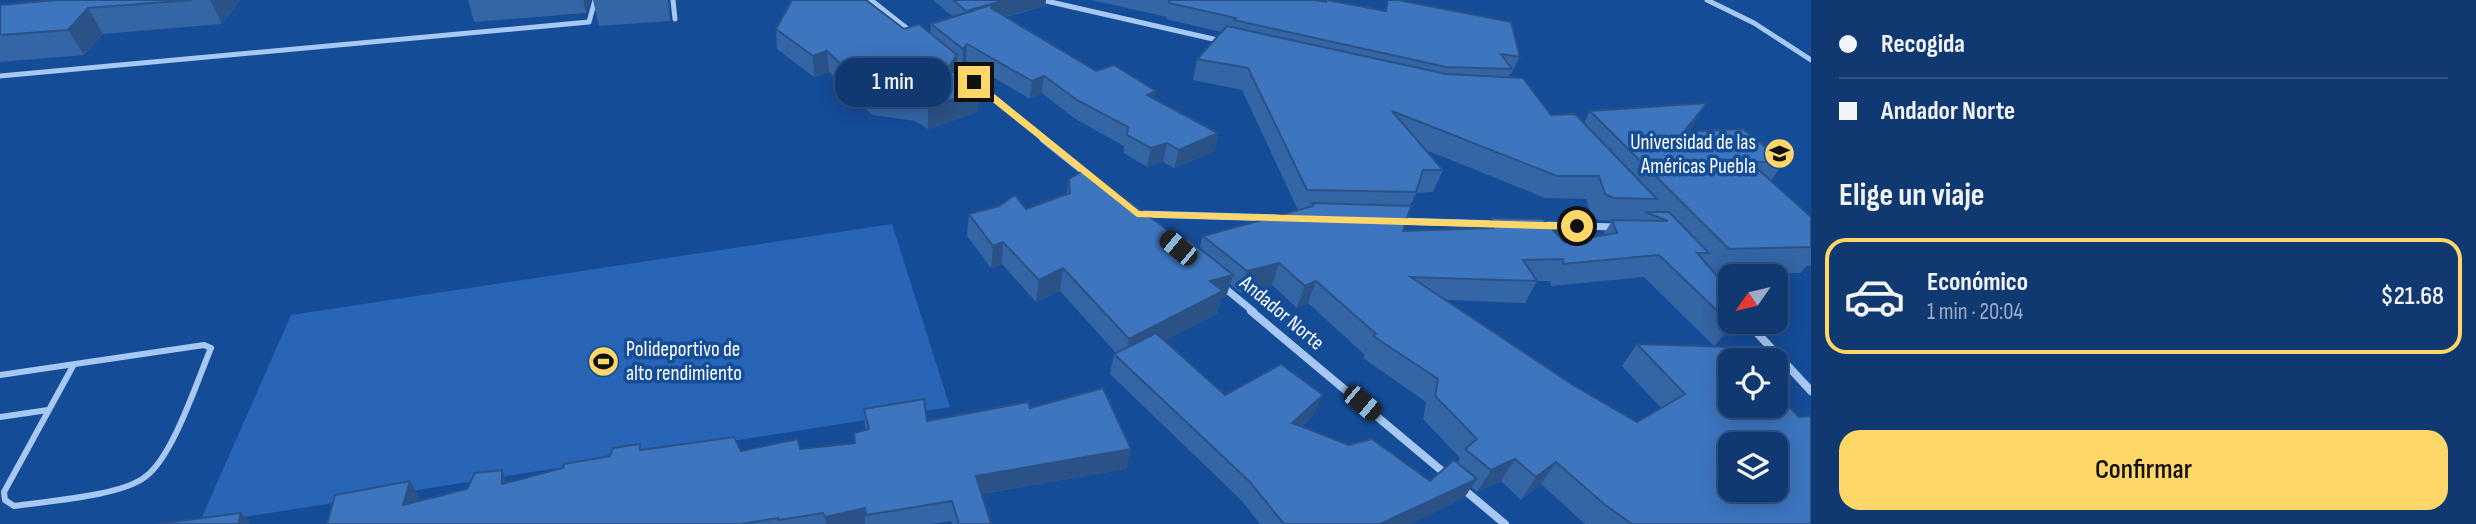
<!DOCTYPE html>
<html lang="es">
<meta charset="utf-8">
<style>
body{margin:0;font-family:"Sofia Sans Condensed",sans-serif;background:#1e447a;color:#f1f3f6;height:100vh;display:flex;flex-direction:column;font-size:26px;white-space:nowrap}
*{box-sizing:border-box;margin:0}
p{font-size:23px;color:#9cacc4}
.icon{flex:none;width:38px;height:38px;fill:none;stroke:currentColor;stroke-width:2;stroke-linecap:round;stroke-linejoin:round}
.map{position:relative;flex:1;overflow:hidden}
.sheet{display:flex;flex-direction:column;background:#103972;width:665px}
.sheet>*{flex:none}
.guide{display:grid;align-content:center;height:154px;padding:0 28px;background:#103972}
.needle{width:46px;rotate:236deg}
.buttons{position:absolute;left:1718px;top:264px;display:grid;gap:14px}
.buttons a{display:grid;place-items:center;width:70px;height:70px;border-radius:14px;background:#103972;box-shadow:0 4px 18px #0003,0 0 0 2px #305384;font-size:35px}
.end{position:absolute;width:32px;height:32px;margin:-16px;border:9px solid #ffd668;background:#111;box-shadow:0 0 0 4px #111}
.from{border-radius:50%}
.bubble{position:absolute;height:49px;border-radius:21px;background:#103972;box-shadow:0 4px 18px #0003,0 0 0 2px #305384;font-size:23px;font-weight:600;line-height:49px;text-align:center}
.car{position:absolute;width:21px;height:42px;margin:-21px -10px;border-radius:9px;box-shadow:0 0 5px 2px #0007;background:linear-gradient(#222 24%,#8ab4d8 0 40%,#222 0 76%,#8ab4d8 0 86%,#222 0)}
.guide b{display:flex;align-items:center;gap:24px;height:66px;font-size:26px}
.guide b+b{border-top:2px solid #305384}
.guide i{width:18px;height:18px;background:#f1f3f6}
ul{padding:0;list-style:none}
li{display:flex;align-items:center;gap:21px;height:116px;margin:0 14px 10px;padding:0 14px;border:4px solid transparent;border-radius:21px}
li div{flex:1}
li b{display:block;font-size:26px}
li em{font-style:normal;font-weight:600}
li.on{border-color:#ffd668}
li>.icon{width:63px;height:63px;stroke-width:1.5}
h2{padding:0 28px;font-size:32px;line-height:84px}
.primary-button{display:flex;gap:14px;margin-top:auto;padding:14px 28px}
.primary-button a{flex:1;height:80px;border-radius:21px;background:#ffd668;color:#111;font-size:28px;font-weight:600;line-height:80px;text-align:center}
main{display:flex;flex:1;min-height:0}
.map>svg:first-child{display:block}
.green{fill:#2865b6}
.lines{fill:none;stroke-linecap:round;stroke-linejoin:round}
.service{stroke:#a7c8f2;stroke-width:6}
.minor-far2{stroke:#a7c8f2;stroke-width:5}
.minor-far1{stroke:#a7c8f2;stroke-width:7}
.minor{stroke:#a7c8f2;stroke-width:8}
.wall{fill:#3465a4;fill-rule:evenodd}
.shaded-wall{fill:#2b5286}
.building{fill:#3d75bf;stroke:#2b5286;stroke-width:2;fill-rule:evenodd}
.route{fill:#ffd668}
.labels{text-anchor:middle;dominant-baseline:central;stroke-width:7;stroke-linejoin:round;paint-order:stroke}
.poi-label{font-size:21px;fill:#fff;stroke:#154c98;text-anchor:end}
.street-label{font-size:21px;fill:#fff;stroke:#154c98}
</style>
<main>
<div class="map">
<svg width="1811" height="524" viewBox="0 0 1811 524">
<rect width="100%" height="100%" fill="#154c98"/>
<polygon class="green" points="892,224 950,407 199,524 291,315"/>
<g class="lines">
<g class="service">
<path d="M 0,375 L 204,345 L 211,348 C 197,381 173,457 145,477 C 121,496 47,501 14,506 L 5,500 L 4,492 L 73,366"/>
<polyline points="0,417 48,410"/>
</g>
<g class="minor-far2">
<polyline points="673,0 675,19"/>
<polyline points="871,0 914,34"/>
<polyline points="1042,0 1222,41"/>
<polyline points="1707,0 1754,23 1811,60"/>
<polyline points="951,64 1045,140"/>
<polyline points="0,76 589,22 595,0"/>
</g>
<g class="minor-far1">
<polyline points="1043,139 1088,175"/>
<polyline points="1139,214 1277,218"/>
<polyline points="1398,221 1498,224"/>
<polyline points="1541,225 1617,227"/>
<polyline points="1221,285 1254,312"/>
</g>
<g class="minor">
<polyline points="1251,311 1448,476"/>
<polyline points="1747,322 1811,391"/>
<polyline points="1462,488 1505,524"/>
</g>
</g>
<g class="wall">
<polygon points="57,0 240,0 222,24 103,34 84,55 0,62 0,5"/>
<polygon points="468,0 590,0 586,13 474,22"/>
<polygon points="593,0 669,0 670,21 599,26"/>
<polygon points="933,0 1046,0 1045,6 1006,17 1096,71 1154,99 1218,133 1214,152 1174,168 1163,162 1147,167 1124,153 1124,146 1074,118 1042,93 1030,99 966,61 962,67 957,63 957,75 978,112 928,129 915,121 872,115 829,72 814,77 777,49 776,29 904,29 930,34 931,24 953,17"/>
<path d="M 1091,0 L 1314,0 L 1384,11 L 1388,0 L 1520,57 L 1511,74 L 1510,74 L 1508,77 L 1551,115 L 1584,123 L 1590,111 L 1707,103 L 1688,132 L 1784,162 L 1771,181 L 1811,217 L 1811,266 L 1806,266 L 1801,273 L 1715,274 L 1737,322 L 1729,332 L 1714,346 L 1644,277 L 1551,286 L 1550,281 L 1537,281 L 1525,303 L 1446,300 L 1573,385 L 1637,422 L 1661,408 L 1622,366 L 1637,344 L 1811,524 L 1585,524 L 1541,484 L 1521,500 L 1501,481 L 1477,492 L 1471,487 L 1464,498 L 1410,524 L 1260,524 L 1243,502 L 1110,374 L 1114,354 L 1116,353 L 1060,291 L 1036,302 L 1002,264 L 991,268 L 967,236 L 969,214 L 1026,209 L 1067,194 L 1069,179 L 1182,241 L 1199,248 L 1203,236 L 1298,210 L 1242,90 L 1193,80 L 1197,59 L 1221,32 L 1166,19 L 1167,17 ZM 1426,150 L 1545,198 L 1586,199 L 1592,217 L 1599,220 L 1612,221 L 1603,235 L 1564,242 L 1491,218 L 1486,228 L 1403,231 L 1410,206 L 1416,193 L 1433,192 L 1443,170 ZM 1230,284 L 1241,293 L 1272,285 L 1297,308 L 1308,303 L 1365,355 L 1363,358 L 1426,402 L 1423,419 L 1460,458 L 1457,463 L 1430,481 L 1302,426 L 1314,415 L 1225,395 L 1164,341 L 1217,314 L 1221,298 L 1226,297 Z"/>
<polygon points="1030,408 1131,449 1126,469 982,494 991,524 952,524 951,521 931,524 327,524 410,481 421,501 507,482 641,450 741,451 800,449 854,443 854,433 865,430 864,409 927,421"/>
</g>
<g class="shaded-wall">
<polygon points="210,0 240,0 222,24"/>
<polygon points="583,0 590,0 586,13"/>
<polygon points="667,0 669,0 670,21"/>
<polygon points="1006,0 1046,0 1045,6 965,27 966,11"/>
<polygon points="88,8 103,34 84,55 68,30"/>
<polygon points="967,44 966,61 962,67 963,49"/>
<polygon points="827,51 829,72 814,77 813,56"/>
<polygon points="957,55 957,76 948,68"/>
<polygon points="1044,76 1042,93 1030,99 1032,81"/>
<polygon points="979,91 978,112 928,129 928,107"/>
<polygon points="1156,91 1152,109 1147,95"/>
<polygon points="1707,103 1692,127 1669,156 1684,132"/>
<polygon points="1218,133 1214,152 1174,168 1179,150"/>
<polygon points="1167,143 1163,162 1147,167 1151,148"/>
<polygon points="1003,242 1002,264 991,268 993,246"/>
<polygon points="1279,263 1272,285 1241,293 1247,271"/>
<polygon points="1063,268 1060,291 1036,302 1039,280"/>
<polygon points="1233,275 1226,297 1221,298 1217,314 1124,362 1129,339 1210,281"/>
<polygon points="1316,281 1308,303 1297,308 1305,286"/>
<polygon points="1733,322 1737,322 1729,332 1714,346"/>
<polygon points="1323,395 1314,415 1284,442 1292,423"/>
<polygon points="1131,449 1126,469 975,495 976,476"/>
<polygon points="1515,459 1501,481 1477,492 1491,470"/>
<polygon points="1556,462 1541,484 1521,500 1536,477"/>
<polygon points="502,470 510,490 502,484"/>
<polygon points="1477,479 1464,498 1410,524 1380,524"/>
<polygon points="410,481 421,501 403,505"/>
<polygon points="865,508 865,524 826,524 825,517"/>
<polygon points="241,513 250,524 238,524"/>
</g>
<g class="building">
<polygon points="57,0 192,0 88,8 68,30 0,35 0,5"/>
<polygon points="792,0 866,0 904,29 919,24 957,55 948,68 979,91 928,107 915,99 872,94 827,51 813,56 776,29"/>
<polygon points="953,0 1006,0 966,11"/>
<polygon points="1168,0 1314,0 1326,2 1327,0 1386,11 1388,0 1398,0 1511,22 1520,57 1501,54 1512,69 1446,67 1234,20 1236,18 1169,3 1170,0"/>
<polygon points="994,4 991,8 1096,71 1114,65 1156,91 1147,95 1218,133 1179,150 1167,143 1151,148 1127,135 1128,127 1077,100 1044,76 1032,81 967,44 963,49 931,24"/>
<polygon points="1227,26 1446,74 1523,78 1551,115 1575,114 1657,199 1613,198 1605,194 1599,176 1557,176 1392,111 1443,170 1423,170 1416,192 1307,190 1248,68 1197,59"/>
<polygon points="1707,103 1684,132 1743,129 1784,162 1750,162 1811,217 1811,247 1729,249 1590,111"/>
<polygon points="1086,169 1182,241 1188,239 1233,275 1210,281 1223,291 1129,339 1063,268 1039,280 1003,242 993,246 969,214 999,206 1015,195 1026,209 1070,193 1069,179"/>
<path d="M 1312,203 L 1411,206 L 1403,231 L 1493,228 L 1491,218 L 1543,219 L 1564,242 L 1617,233 L 1612,220 L 1668,221 L 1645,212 L 1669,212 L 1709,253 L 1697,253 L 1731,292 L 1731,322 L 1733,322 L 1731,324 L 1659,255 L 1563,264 L 1563,259 L 1523,260 L 1537,281 L 1411,277 L 1573,385 L 1637,422 L 1685,394 L 1637,344 L 1730,347 L 1744,360 L 1731,360 L 1731,406 L 1776,406 L 1776,394 L 1799,417 L 1811,416 L 1811,524 L 1632,524 L 1604,504 L 1556,462 L 1536,477 L 1515,459 L 1491,470 L 1465,449 L 1477,439 L 1435,396 L 1438,379 L 1373,336 L 1376,334 L 1316,281 L 1305,286 L 1279,263 L 1247,271 L 1203,236 L 1313,206 ZM 1731,444 L 1776,444 L 1776,490 L 1731,490 Z"/>
<polygon points="1156,333 1225,395 1281,364 1323,395 1292,423 1349,445 1372,439 1430,481 1454,460 1477,479 1380,524 1284,524 1250,482 1114,354"/>
<polygon points="1103,388 1131,449 976,476 991,524 959,524 952,501 866,515 865,508 825,517 823,513 779,520 778,518 741,524 327,524 335,495 410,481 403,505 467,489 475,473 502,470 502,484 563,468 564,464 610,456 613,448 640,444 640,450 734,437 741,451 798,439 800,449 855,443 854,433 869,429 864,409 924,399 927,421 1028,402 1030,408"/>
<polygon points="241,513 238,524 157,524"/>
</g>
<polygon class="route" points="970,80 977,80 1139,211 1577,223 1582,226 1577,230 1137,217 970,84"/>
<defs>
<symbol id="university-disc" viewBox="-11 -11 22 22"><circle r="9.5" fill="#ffd668" stroke="#154c98"/><path d="M0-5L7-2L0 1L-7-2ZM-4 1L0 2.5L4 1V4Q0 6-4 4Z" fill="#111"/></symbol>
<symbol id="stadium-disc" viewBox="-11 -11 22 22"><circle r="9.5" fill="#ffd668" stroke="#154c98"/><path d="M0-5a6.5 5 0 1 0 0 10a6.5 5 0 1 0 0-10ZM-3.5-1.8h7v3.6h-7Z" fill="#111"/></symbol>
</defs>
<g fill-rule="evenodd">
<use href="#university-disc" x="1762" y="136" width="35" height="35"/>
<use href="#stadium-disc" x="586" y="344" width="35" height="35"/>
</g>
<g class="labels">
<g class="poi-label">
<text x="1756" y="142">Universidad de las<tspan x="1756" dy="24">Américas Puebla</tspan></text>
<text x="626" y="349" text-anchor="start">Polideportivo de<tspan x="626" dy="24">alto rendimiento</tspan></text>
</g>
<g class="street-label">
<text transform="translate(1282 313) rotate(40)">Andador Norte</text>
</g>
</g>
</svg>
<div class="buttons">
<a><svg class="needle" viewBox="-14 -14 28 28"><path d="M0-13l5 13h-10z" fill="#e53935"/><path d="M0 13l5-13h-10z" fill="#9cacc4"/></svg></a>
<a><svg class="icon" aria-label="locate" viewBox="0 0 24 24"><circle cx="12" cy="12" r="6"/><path d="M12 2v4M12 18v4M2 12h4M18 12h4"/></svg></a>
<a><svg class="icon" aria-label="layers" viewBox="0 0 24 24"><path d="M12 4l9 5-9 5-9-5zM3 14l9 5 9-5"/></svg></a>
</div>
<i class="end from" style="left:1577px;top:226px"></i>
<i class="end" style="left:974px;top:82px"></i>
<div class="bubble" style="left:835px;top:58px;width:116px">1 min</div>
<i class="car" style="left:1178px;top:248px;rotate:310deg"></i>
<i class="car" style="left:1362px;top:403px;rotate:130deg"></i>
</div>
<section class="sheet">
<div class="guide">
<b><i class="from"></i>Recogida</b>
<b><i></i>Andador Norte</b>
</div>
<h2>Elige un viaje</h2>
<ul>
<li class="on"><svg class="icon" aria-label="car" viewBox="0 0 24 24"><path d="M5 17H2v-5l4-1 3-4h7l3 4 3 1v5h-3M9 17h6M6 11h13"/><circle cx="7" cy="17" r="2"/><circle cx="17" cy="17" r="2"/></svg><div><b>Económico</b><p>1 min · 20:04</p></div><em>$21.68</em></li>
</ul>
<div class="primary-button"><a>Confirmar</a></div>
</section>
</main>
